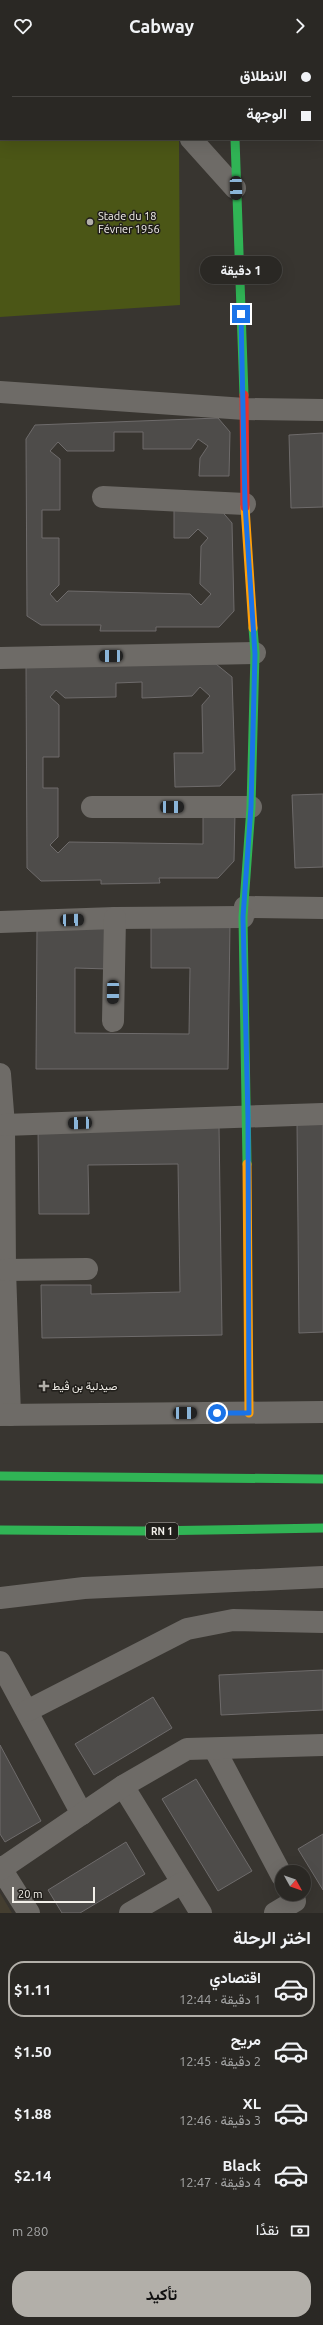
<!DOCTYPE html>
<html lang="ar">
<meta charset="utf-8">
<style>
body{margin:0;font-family:Ubuntu,Vazirmatn,sans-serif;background:#363431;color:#f1f3f6;direction:rtl;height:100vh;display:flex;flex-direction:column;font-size:15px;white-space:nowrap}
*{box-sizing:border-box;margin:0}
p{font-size:13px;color:#a5a6a6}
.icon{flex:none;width:22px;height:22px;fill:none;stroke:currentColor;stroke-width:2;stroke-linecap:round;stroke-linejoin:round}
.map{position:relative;height:1861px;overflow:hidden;direction:ltr}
.drawer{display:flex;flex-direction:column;background:#2a2824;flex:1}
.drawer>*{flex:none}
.guide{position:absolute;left:0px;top:0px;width:323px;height:88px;box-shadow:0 4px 16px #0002,0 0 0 1px #464441;direction:rtl;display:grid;align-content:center;height:88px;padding:0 12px;background:#2a2824}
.needle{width:26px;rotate:130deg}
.buttons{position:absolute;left:275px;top:1813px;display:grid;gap:8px}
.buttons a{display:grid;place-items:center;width:36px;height:36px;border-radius:50%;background:#2a2824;box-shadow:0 4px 16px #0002,0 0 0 1px #464441;font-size:20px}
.scale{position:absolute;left:12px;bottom:10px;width:83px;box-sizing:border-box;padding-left:4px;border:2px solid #f3f0ea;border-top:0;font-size:11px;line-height:14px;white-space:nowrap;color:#f3f0ea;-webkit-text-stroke:3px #201e1a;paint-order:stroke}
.end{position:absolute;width:18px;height:18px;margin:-9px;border:5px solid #1a73e8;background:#fff;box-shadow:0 0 0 2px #fff}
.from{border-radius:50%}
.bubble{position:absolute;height:28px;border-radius:14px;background:#2a2824;box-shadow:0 4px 16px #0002,0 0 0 1px #464441;font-size:13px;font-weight:700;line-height:28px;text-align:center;direction:rtl}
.car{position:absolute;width:12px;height:24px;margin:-12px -6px;border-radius:5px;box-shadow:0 0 3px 1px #0007;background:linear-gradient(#222 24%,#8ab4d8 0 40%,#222 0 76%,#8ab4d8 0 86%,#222 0)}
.guide b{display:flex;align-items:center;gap:14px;height:38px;font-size:15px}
.guide b+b{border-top:1px solid #464441}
.guide i{width:10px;height:10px;background:#f1f3f6}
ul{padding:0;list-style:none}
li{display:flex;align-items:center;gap:12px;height:56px;margin:0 8px 6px;padding:0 4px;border:2px solid transparent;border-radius:16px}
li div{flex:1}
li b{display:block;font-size:15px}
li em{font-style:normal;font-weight:700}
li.selected{border-color:#b2afa9}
li>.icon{width:36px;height:36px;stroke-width:1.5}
h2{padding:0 12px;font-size:18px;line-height:48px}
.pay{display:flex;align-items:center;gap:10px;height:44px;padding:0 12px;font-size:15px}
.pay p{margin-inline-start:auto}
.action{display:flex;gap:8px;margin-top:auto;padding:8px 12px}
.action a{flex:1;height:46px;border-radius:16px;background:#b2afa9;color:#111;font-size:16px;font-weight:700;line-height:46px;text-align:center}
header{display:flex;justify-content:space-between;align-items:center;height:52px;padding:0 12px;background:#2a2824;font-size:18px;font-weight:700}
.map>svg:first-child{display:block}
.built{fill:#443e30}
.green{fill:#4b5616}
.building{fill:#4e4c4a;stroke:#6e6b6b}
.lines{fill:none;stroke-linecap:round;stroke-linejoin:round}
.street{stroke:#6e6b67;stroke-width:22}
.fast{stroke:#30b455;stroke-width:9}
.slow{stroke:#ff9f0a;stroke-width:9}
.jam{stroke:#e5322d;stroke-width:9}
.route{stroke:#1a73e8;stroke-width:5}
.poi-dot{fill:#b2afa9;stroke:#201e1a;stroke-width:1.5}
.labels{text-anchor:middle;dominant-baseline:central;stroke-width:3;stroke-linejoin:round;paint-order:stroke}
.shield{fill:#201e1a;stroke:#b4b1ac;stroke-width:1}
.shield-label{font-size:10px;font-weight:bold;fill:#f3f0ea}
.poi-label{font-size:11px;fill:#f3f0ea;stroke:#201e1a;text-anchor:start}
</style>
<header><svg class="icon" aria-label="forward" viewBox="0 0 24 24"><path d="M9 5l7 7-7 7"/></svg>Cabway<svg class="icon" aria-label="heart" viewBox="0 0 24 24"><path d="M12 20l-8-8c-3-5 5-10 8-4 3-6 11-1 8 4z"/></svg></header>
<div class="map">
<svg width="323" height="1861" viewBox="0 0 323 1861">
<rect width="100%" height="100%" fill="#383530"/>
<polygon class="built" points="0,1841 12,1861 0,1861"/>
<polygon class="green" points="0,0 97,1 1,1 1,87 179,87 180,253 0,265"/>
<g class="building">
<polygon points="218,366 230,380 229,424 199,424 200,406 208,394 198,387 191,397 143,397 143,380 114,380 114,399 67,399 58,390 50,399 60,407 60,458 42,458 42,486 59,486 59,533 50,542 57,550 68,539 190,542 201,553 211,542 200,532 201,494 208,486 198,477 189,486 174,486 174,455 218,455 232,471 234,559 219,575 156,575 156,579 100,579 101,573 41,573 27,564 26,387 35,373"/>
<polygon points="323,381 323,455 291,456 289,383"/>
<polygon points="216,612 232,625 235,718 220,734 175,735 174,701 203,701 202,653 210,644 200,635 192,644 142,646 142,630 116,631 116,645 65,646 56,638 50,645 59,653 59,705 43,705 43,736 58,736 58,785 50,793 58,801 69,790 203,792 203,761 235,761 234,809 218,826 159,826 160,831 101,832 101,828 41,829 27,816 26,613"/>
<polygon points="323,742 323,815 295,816 292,743"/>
<polygon points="151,869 230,870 228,1017 36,1017 37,874 109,874 109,917 75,916 75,981 189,982 190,916 151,916"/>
<polygon points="323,1068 323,1280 299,1281 297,1069"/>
<polygon points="219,1073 222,1283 42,1286 41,1233 91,1233 91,1242 180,1240 178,1112 88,1113 89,1162 39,1162 38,1076"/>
<polygon points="323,1618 323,1658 221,1663 219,1623"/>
<polygon points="153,1645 172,1676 94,1723 75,1692"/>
<polygon points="0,1693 41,1769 5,1790 0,1782"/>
<polygon points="196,1727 252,1819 218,1839 162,1747"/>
<polygon points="323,1782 323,1838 298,1797"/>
<polygon points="126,1790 145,1822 80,1861 62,1861 48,1838"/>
</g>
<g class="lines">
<g class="street">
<polyline points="111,0 112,1"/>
<polyline points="234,0 234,1"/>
<polyline points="191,87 235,136"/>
<polyline points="0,340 245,357 323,358"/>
<polyline points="103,445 245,452"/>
<polyline points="0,606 255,601"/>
<polyline points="92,755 251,755"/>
<polyline points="245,855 323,856"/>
<polyline points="0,870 115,866 243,865"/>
<polyline points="113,969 115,866"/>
<polyline points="0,1022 4,1073 5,1218 10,1363"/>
<polyline points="4,1073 323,1062"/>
<polyline points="5,1218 87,1217"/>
<polyline points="0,1363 323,1360"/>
<polyline points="0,1546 84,1536 323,1525"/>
<polyline points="0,1610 82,1762"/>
<polyline points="27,1659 187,1577 233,1568 323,1570"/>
<polyline points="215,1698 282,1824"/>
<polyline points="123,1734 201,1861"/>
<polyline points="0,1815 29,1861"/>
<polyline points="1,1817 123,1734 187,1697 323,1693"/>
<polyline points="130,1861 182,1831"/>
<polyline points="275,1861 295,1849"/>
</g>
<g class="fast">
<polyline points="235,87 244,343"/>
<polyline points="247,1112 243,865 251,755 255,601 253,576"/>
<polyline points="0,1424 323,1427"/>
<polyline points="0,1478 147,1479 323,1476"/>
</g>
<g class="slow">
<polyline points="245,455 253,576"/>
<polyline points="247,1112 249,1361"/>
</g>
<polyline class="jam" points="244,343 245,455"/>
</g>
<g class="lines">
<polyline class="route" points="217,1361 249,1361 248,1065 243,865 251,755 255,602 245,452 241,262"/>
</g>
<g class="poi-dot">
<circle cx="90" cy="170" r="4"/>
<path d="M42 1328h4v4h4v4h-4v4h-4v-4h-4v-4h4z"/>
</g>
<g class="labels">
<rect class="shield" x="146" y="1471" width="32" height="16" rx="3"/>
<g class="shield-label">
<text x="162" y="1479">RN 1</text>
</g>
<g class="poi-label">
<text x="98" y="164">Stade du 18<tspan x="98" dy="13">Février 1956</tspan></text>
<text x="52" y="1334">صيدلية بن ڤيط</text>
</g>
</g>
</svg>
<div class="buttons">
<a><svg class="needle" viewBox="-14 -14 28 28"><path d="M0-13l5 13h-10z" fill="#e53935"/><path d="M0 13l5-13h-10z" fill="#a5a6a6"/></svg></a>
</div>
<div class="scale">20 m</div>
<i class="end from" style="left:217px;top:1361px"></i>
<i class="end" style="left:241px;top:262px"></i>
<div class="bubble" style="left:200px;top:204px;width:82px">1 دقيقة</div>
<i class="car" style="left:236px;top:136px;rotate:178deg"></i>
<i class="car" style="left:111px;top:604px;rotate:269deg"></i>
<i class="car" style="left:172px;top:755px;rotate:90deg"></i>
<i class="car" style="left:72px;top:868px;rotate:88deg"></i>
<i class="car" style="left:113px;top:940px;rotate:181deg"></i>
<i class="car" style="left:80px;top:1071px;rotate:268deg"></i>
<i class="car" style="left:185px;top:1361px;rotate:89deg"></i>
<div class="guide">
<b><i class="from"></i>الانطلاق</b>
<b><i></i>الوجهة</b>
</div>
</div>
<section class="drawer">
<h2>اختر الرحلة</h2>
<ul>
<li class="selected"><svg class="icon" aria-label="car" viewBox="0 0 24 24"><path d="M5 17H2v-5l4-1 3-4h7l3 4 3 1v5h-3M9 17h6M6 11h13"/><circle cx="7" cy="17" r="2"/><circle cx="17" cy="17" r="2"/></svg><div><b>اقتصادي</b><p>1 دقيقة · 12:44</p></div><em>$1.11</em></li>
<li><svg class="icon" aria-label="car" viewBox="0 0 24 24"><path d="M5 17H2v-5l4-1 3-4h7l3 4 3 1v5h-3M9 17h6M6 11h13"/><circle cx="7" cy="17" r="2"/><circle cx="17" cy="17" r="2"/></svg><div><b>مريح</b><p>2 دقيقة · 12:45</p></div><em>$1.50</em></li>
<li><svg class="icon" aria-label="car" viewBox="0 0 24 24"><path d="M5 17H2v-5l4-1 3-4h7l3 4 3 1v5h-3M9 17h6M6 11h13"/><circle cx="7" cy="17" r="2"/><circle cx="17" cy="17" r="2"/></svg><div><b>XL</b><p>3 دقيقة · 12:46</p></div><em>$1.88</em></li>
<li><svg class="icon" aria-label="car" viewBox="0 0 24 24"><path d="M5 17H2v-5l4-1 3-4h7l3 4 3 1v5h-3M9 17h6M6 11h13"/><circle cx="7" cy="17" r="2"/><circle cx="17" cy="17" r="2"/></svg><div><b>Black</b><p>4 دقيقة · 12:47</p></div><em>$2.14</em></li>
</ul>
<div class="pay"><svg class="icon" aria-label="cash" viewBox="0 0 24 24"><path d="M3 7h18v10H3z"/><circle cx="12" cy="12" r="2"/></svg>نقدًا<p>280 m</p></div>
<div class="action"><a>تأكيد</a></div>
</section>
